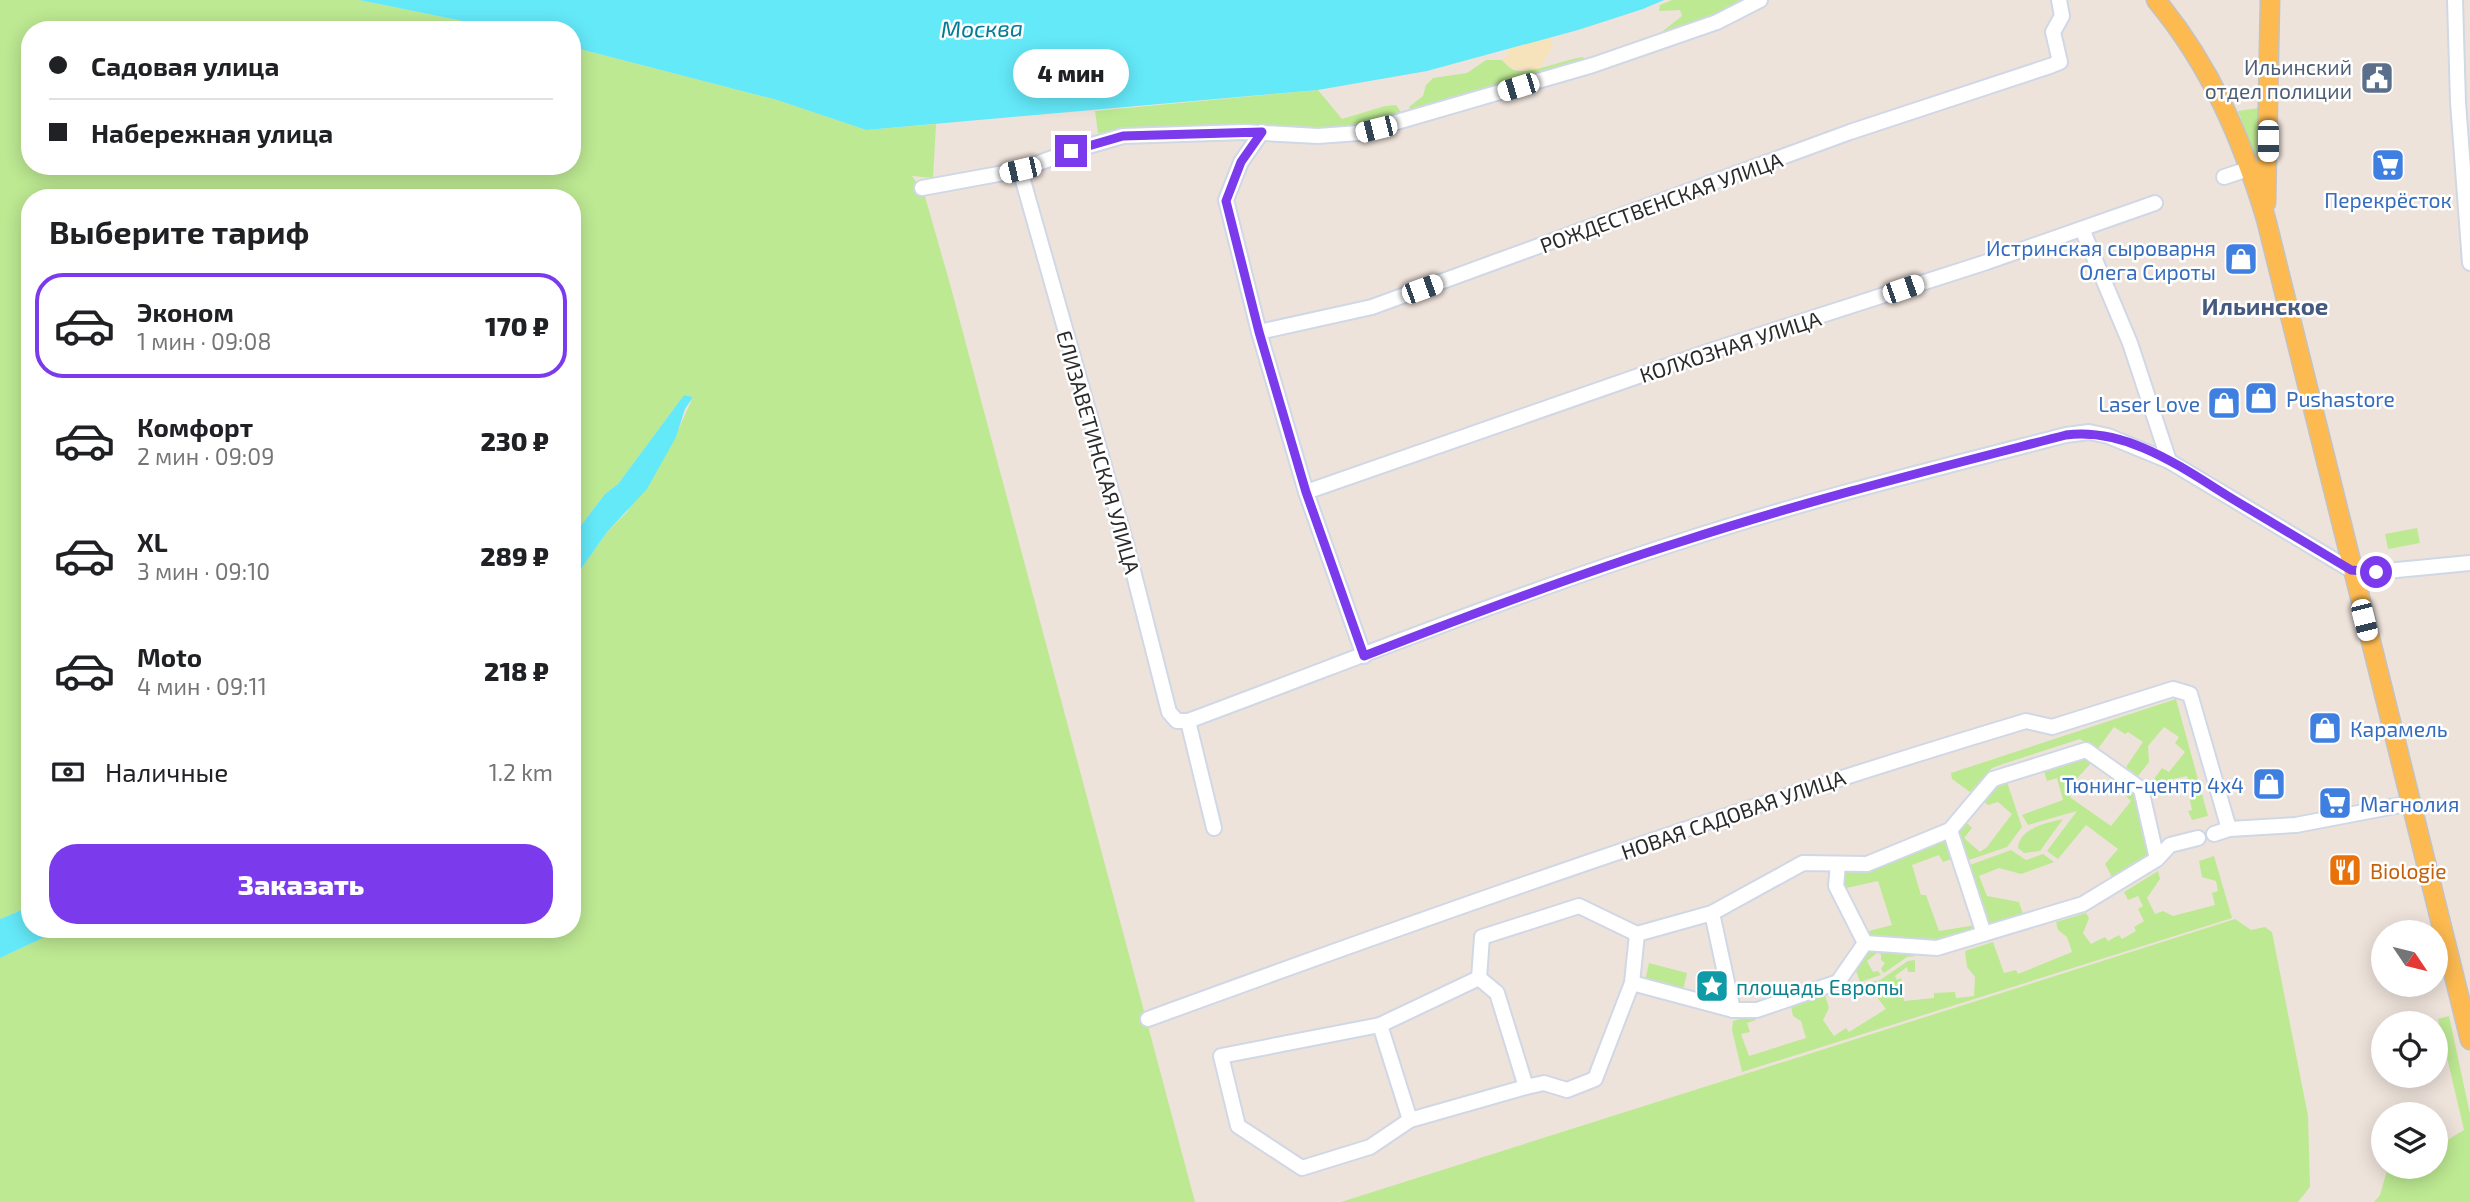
<!DOCTYPE html>
<html lang="ru">
<meta charset="utf-8">
<style>
body{margin:0;font-family:"Exo 2",sans-serif;background:#f2f2f2;color:#202124;height:100vh;display:flex;flex-direction:column;font-size:26px;white-space:nowrap}
*{box-sizing:border-box;margin:0}
p{font-size:23px;color:#757577}
.icon{flex:none;width:38px;height:38px;fill:none;stroke:currentColor;stroke-width:2;stroke-linecap:round;stroke-linejoin:round}
.map{position:relative;flex:1;overflow:hidden}
.sheet{position:absolute;left:21px;top:189px;width:560px;height:749px;display:flex;flex-direction:column;background:#fff;border-radius:28px;box-shadow:0 4px 18px #0003}
.sheet>*{flex:none}
.hud{position:absolute;left:21px;top:21px;width:560px;height:154px;border-radius:28px;box-shadow:0 4px 18px #0003;display:grid;align-content:center;height:154px;padding:0 28px;background:#fff}
.needle{width:46px;rotate:125deg}
.controls{position:absolute;left:2371px;top:920px;display:grid;gap:14px}
.controls a{display:grid;place-items:center;width:77px;height:77px;border-radius:50%;background:#fff;box-shadow:0 4px 18px #0003;font-size:35px}
.end{position:absolute;width:32px;height:32px;margin:-16px;border:9px solid #7c3aed;background:#fff;box-shadow:0 0 0 4px #fff}
.from{border-radius:50%}
.bubble{position:absolute;height:49px;border-radius:24px;background:#fff;box-shadow:0 4px 18px #0003;font-size:23px;font-weight:800;line-height:49px;text-align:center}
.car{position:absolute;width:21px;height:42px;margin:-21px -10px;border-radius:9px;box-shadow:0 0 5px 2px #0007;background:linear-gradient(#fff 24%,#345 0 40%,#fff 0 76%,#345 0 86%,#fff 0)}
.hud b{display:flex;align-items:center;gap:24px;height:66px;font-size:26px}
.hud b+b{border-top:2px solid #e0e0e0}
.hud i{width:18px;height:18px;background:#202124}
ul{padding:0;list-style:none}
li{display:flex;align-items:center;gap:21px;height:105px;margin:0 14px 10px;padding:0 14px;border:4px solid transparent;border-radius:28px}
li div{flex:1}
li b{display:block;font-size:26px}
li em{font-style:normal;font-weight:800}
li.active{border-color:#7c3aed}
li>.icon{width:63px;height:63px;stroke-width:1.5}
h2{padding:0 28px;font-size:32px;line-height:84px}
.pay{display:flex;align-items:center;gap:18px;height:77px;padding:0 28px;font-size:26px}
.pay p{margin-inline-start:auto}
.primary-button{display:flex;gap:14px;margin-top:auto;padding:14px 28px}
.primary-button a{flex:1;height:80px;border-radius:28px;background:#7c3aed;color:#fff;font-size:28px;font-weight:800;line-height:80px;text-align:center}
.map>svg:first-child{display:block}
.green{fill:#bde992}
.sand{fill:#f6e3bb}
.water{fill:#64e9f9}
.lines{fill:none;stroke-linecap:round;stroke-linejoin:round}
.minor-casing{stroke:#d0d7e5;stroke-width:18}
.major-casing{stroke:#c3c3c3;stroke-width:21}
.minor{stroke:#fff;stroke-width:14}
.major{stroke:#fdba50;stroke-width:18}
.route{stroke:#7c3aed;stroke-width:9}
.labels{text-anchor:middle;dominant-baseline:central;stroke-width:5;stroke-linejoin:round;paint-order:stroke}
.service-label{font-size:21px;fill:#4e5e75;stroke:#fff;text-anchor:end}
.shop-label{font-size:21px;fill:#366cbe;stroke:#fff;text-anchor:end}
.street-label{font-size:21px;fill:#2a2a2a;stroke:#fff}
.food-label{font-size:21px;fill:#c56008;stroke:#fff;text-anchor:start}
.culture-label{font-size:21px;fill:#0d838f;stroke:#fff;text-anchor:start}
.water-label{font-size:23px;font-style:italic;fill:#037c98;stroke:#fff}
.quarter-label{font-size:24px;font-weight:bold;fill:#46597f;stroke:#fff}
</style>
<div class="map">
<svg width="2470" height="1202" viewBox="0 0 2470 1202">
<rect width="100%" height="100%" fill="#eee3db"/>
<g class="green">
<polygon points="0,0 359,0 507,30 30,30 30,166 572,166 572,47 777,100 866,130 936,124 933,178 912,176 924,193 950,284 1195,1202 0,1202 0,958 62,929 572,929 572,582 607,532 627,512 675,437 693,397 684,395 618,484 605,494 572,537 572,198 30,198 30,910 24,909 0,919"/>
<polygon points="1672,0 1746,0 1699,24 1654,38 1682,16 1680,10 1659,11 1660,5"/>
<path d="M 1583,57 L 1584,61 L 1411,111 L 1409,107 L 1423,96 L 1426,85 L 1433,78 L 1467,73 L 1486,60 L 1502,60 C 1505,63 1510,69 1515,70 C 1528,75 1566,59 1583,57 Z"/>
<polygon points="1318,90 1342,119 1385,106 1396,105 1403,115 1352,129 1319,131 1236,125 1160,126 1098,133 1095,111"/>
<polygon points="2259,108 2259,156 2256,158 2238,111"/>
<polygon points="2417,528 2420,543 2388,549 2385,534"/>
<polygon points="2176,699 2208,816 2192,820 2188,811 2192,810 2189,796 2193,793 2187,776 2168,780 2163,786 2150,792 2149,786 2162,768 2169,772 2185,752 2175,743 2179,737 2164,727 2148,746 2149,762 2138,776 2126,767 2143,742 2128,732 2125,734 2114,727 2097,750 2080,739 2003,764 1992,768 1970,792 1952,779 1951,773"/>
<polygon points="2080,755 2094,760 2068,788 2071,798 2111,826 2131,801 2126,796 2132,789 2138,794 2150,853 2112,877 2105,864 2118,849 2086,825 2058,859 2047,851 2077,811 2028,825 2022,815 2063,800 2057,778 2047,781 2043,768"/>
<polygon points="2006,779 2022,827 2007,847 1969,860 1961,838 1957,838 1955,834 1966,822 1972,828 1964,838 1980,852 1987,847 2012,814 1998,802 1988,805 1982,800 1996,784"/>
<path d="M 2063,819 L 2040,851 L 2024,853 L 2018,848 C 2019,828 2047,823 2063,819 Z"/>
<polygon points="1943,838 1950,844 1954,858 1943,862 1939,855 1912,865 1921,895 1926,895 1939,931 1976,925 1976,931 1937,942 1869,938 1865,932 1892,925 1878,881 1842,889 1843,871"/>
<polygon points="2011,850 2026,860 2043,854 2054,862 2021,874 1999,868 1979,876 1987,896 2019,902 2024,917 1989,926 1985,923 1967,866"/>
<polygon points="2214,856 2232,918 1742,1072 1732,1030 1733,1021 1753,1015 1756,1020 1747,1023 1750,1032 1741,1034 1749,1056 1806,1038 1801,1021 1793,1016 1791,1006 1825,995 1829,1008 1823,1020 1834,1036 1846,1028 1849,1032 1886,1009 1876,996 1879,993 1876,989 1867,991 1862,984 1880,980 1908,961 1915,960 1915,972 1908,972 1907,967 1895,976 1897,980 1901,978 1904,1001 1934,998 1934,993 1955,992 1956,998 1974,996 1975,977 1967,967 1965,951 1993,942 2004,973 2016,970 2018,974 2072,952 2067,937 2058,930 2056,922 2086,913 2089,918 2083,933 2091,944 2105,937 2108,941 2119,935 2122,939 2136,931 2134,927 2144,921 2138,909 2143,906 2138,896 2128,900 2124,892 2158,871 2160,879 2147,898 2155,914 2163,911 2173,916 2215,905 2212,893 2218,891 2216,881 2202,877 2199,861"/>
<polygon points="2235,919 2251,930 2265,927 2272,932 2308,1116 2310,1187 2298,1202 1341,1202"/>
<polygon points="1869,948 1914,951 1915,956 1907,957 1884,973 1881,969 1885,963 1881,960 1881,954 1877,953 1867,961 1873,972 1878,971 1881,975 1860,982 1856,971"/>
<polygon points="1649,963 1687,973 1683,990 1645,981"/>
<path d="M 2449,1016 L 2470,1114 L 2470,1202 L 2374,1202 L 2380,1195 L 2388,1167 L 2436,1167 C 2436,1145 2446,1141 2464,1130 L 2438,1019 Z"/>
</g>
<path class="sand" d="M 1550,37 L 1553,46 L 1540,68 C 1523,72 1515,72 1502,60 L 1508,53 L 1507,49 Z"/>
<g class="water">
<polygon points="359,0 1664,0 1643,9 1578,30 1427,71 1318,90 866,130 777,100 572,47 572,30 507,30"/>
<polygon points="684,395 693,397 685,409 676,437 647,489 607,532 572,582 572,537 605,494 618,484"/>
<polygon points="24,909 30,910 30,929 62,929 0,958 0,919"/>
</g>
<g class="lines">
<defs>
<g id="minor">
<polyline points="2455,0 2458,102 2470,263"/>
<polyline points="1262,132 1241,162 1226,200 1259,332 1306,492 1364,656"/>
<path d="M 1020,170 L 1127,547 L 1169,712 L 1177,721 L 1188,721 C 1352,660 1515,594 1682,541 C 1808,500 1937,468 2066,435 L 2089,432 L 2108,436 L 2169,461 L 2351,570 L 2376,572 L 2470,563"/>
<polyline points="2224,177 2251,168"/>
<polyline points="922,188 1020,170 1071,151 1123,136 1245,132 1318,136 1359,133 1593,65 1717,22 1760,0"/>
<polyline points="2082,229 2130,343 2169,461"/>
<polyline points="1259,332 1372,307 1850,132 2050,66 2060,62 2053,32 2062,16 2059,0"/>
<polyline points="1306,492 1710,351 1987,262 2155,203"/>
<polyline points="1188,721 1214,828"/>
<polyline points="1950,830 1984,934"/>
<polyline points="2214,834 2229,829 2296,825 2411,803"/>
<polyline points="2157,859 2141,789 2086,750 1993,779 1950,830 1867,864 1803,863 1712,913 1637,934 1579,906 1482,937 1479,978 1380,1025 1221,1056 1238,1126 1302,1168 1370,1147 1410,1120 1526,1087 1544,1083 1567,1090 1595,1079 1632,983 1733,1010 1757,1010 1838,982 1865,943 1937,948 2083,904 2157,859 2170,845 2198,838"/>
<polyline points="1838,864 1836,886 1865,943"/>
<polyline points="1712,913 1733,1010"/>
<polyline points="1479,978 1497,993 1526,1087"/>
<polyline points="1632,983 1637,934"/>
<path d="M 1148,1019 C 1438,913 1729,810 2026,721 L 2052,727 L 2173,689 L 2190,694 L 2229,829"/>
<polyline points="1380,1025 1410,1120"/>
</g>
<g id="major">
<path d="M 2156,0 C 2210,65 2242,139 2266,219 L 2470,1040"/>
<polyline points="2266,203 2270,0"/>
</g>
</defs>
<use href="#minor" class="minor-casing"/>
<use href="#major" class="major-casing"/>
<use href="#minor" class="minor"/>
<use href="#major" class="major"/>
</g>
<g class="lines">
<path class="route" d="M 1071,151 L 1123,136 L 1262,132 L 1241,162 L 1226,201 L 1259,332 L 1306,492 L 1364,656 C 1469,615 1575,575 1683,541 C 1809,500 1938,468 2066,435 C 2129,427 2185,470 2236,501 C 2275,524 2313,547 2351,570 L 2376,572"/>
</g>
<defs>
<symbol id="civic-square" viewBox="-11 -11 22 22"><rect x="-9" y="-9" width="18" height="18" rx="4" fill="#5c6f8a" stroke="#fff"/><path d="M-.6-6.5H3V-4.5H.6V-3L4-1V1h2V6H-6V1h2V-1L-.6-3ZM-1.2 2.5V6h2.4V2.5Z" fill="#fff"/></symbol>
<symbol id="supermarket-square" viewBox="-11 -11 22 22"><rect x="-9" y="-9" width="18" height="18" rx="4" fill="#3f7fe0" stroke="#fff"/><path d="M-6-5.5h2.5l.6 2H6L4.5 2H-2.5L-4.4-4H-6ZM-1.5 3.2a1.3 1.3 0 1 0 .1 0ZM3 3.2a1.3 1.3 0 1 0 .1 0Z" fill="#fff"/></symbol>
<symbol id="shop-square" viewBox="-11 -11 22 22"><rect x="-9" y="-9" width="18" height="18" rx="4" fill="#3f7fe0" stroke="#fff"/><path d="M-5-2.5h2.3a2.7 3.5 0 0 1 5.4 0H5L5.5 6h-11ZM-1.5-2.5h3a1.5 2.3 0 0 0-3 0Z" fill="#fff"/></symbol>
<symbol id="restaurant-square" viewBox="-11 -11 22 22"><rect x="-9" y="-9" width="18" height="18" rx="4" fill="#e8710a" stroke="#fff"/><path d="M-5-6h1v4h1v-4h1v4h1v-4h1v5L-1.5 .5V6h-2V.5L-5-1ZM5-6V6H3V1.5H1.5Q1.5-4 5-6Z" fill="#fff"/></symbol>
<symbol id="sight-square" viewBox="-11 -11 22 22"><rect x="-9" y="-9" width="18" height="18" rx="4" fill="#0f9aa8" stroke="#fff"/><path d="M0-6L1.8-2.2L6-1.7L2.9 1.2L3.7 5.4L0 3.3L-3.7 5.4L-2.9 1.2L-6-1.7L-1.8-2.2Z" fill="#fff"/></symbol>
</defs>
<g fill-rule="evenodd">
<use href="#civic-square" x="2358" y="59" width="38" height="38"/>
<use href="#supermarket-square" x="2369" y="146" width="38" height="38"/>
<use href="#shop-square" x="2222" y="240" width="38" height="38"/>
<use href="#shop-square" x="2242" y="379" width="38" height="38"/>
<use href="#shop-square" x="2205" y="384" width="38" height="38"/>
<use href="#shop-square" x="2306" y="709" width="38" height="38"/>
<use href="#shop-square" x="2250" y="765" width="38" height="38"/>
<use href="#supermarket-square" x="2316" y="784" width="38" height="38"/>
<use href="#restaurant-square" x="2326" y="851" width="38" height="38"/>
<use href="#sight-square" x="1693" y="967" width="38" height="38"/>
</g>
<g class="labels">
<g class="service-label">
<text x="2352" y="66">Ильинский<tspan x="2352" dy="24">отдел полиции</tspan></text>
</g>
<g class="shop-label">
<text x="2388" y="199" text-anchor="middle">Перекрёсток</text>
<text x="2216" y="247">Истринская сыроварня<tspan x="2216" dy="24">Олега Сироты</tspan></text>
<text x="2286" y="398" text-anchor="start">Pushastore</text>
<text x="2200" y="403">Laser Love</text>
<text x="2350" y="728" text-anchor="start">Карамель</text>
<text x="2244" y="784">Тюнинг-центр 4х4</text>
<text x="2360" y="803" text-anchor="start">Магнолия</text>
</g>
<g class="street-label">
<text transform="translate(1661 202) rotate(-20)">РОЖДЕСТВЕНСКАЯ УЛИЦА</text>
<text transform="translate(1730 346) rotate(-18)">КОЛХОЗНАЯ УЛИЦА</text>
<text transform="translate(1099 452) rotate(74)">ЕЛИЗАВЕТИНСКАЯ УЛИЦА</text>
<text transform="translate(1733 814) rotate(-19)">НОВАЯ САДОВАЯ УЛИЦА</text>
</g>
<g class="food-label">
<text x="2370" y="870">Biologie</text>
</g>
<g class="culture-label">
<text x="1736" y="986">площадь Европы</text>
</g>
<g class="water-label">
<text transform="translate(982 28) rotate(-1)">Москва</text>
</g>
<g class="quarter-label">
<text x="2265" y="305">Ильинское</text>
</g>
</g>
</svg>
<div class="controls">
<a><svg class="needle" viewBox="-14 -14 28 28"><path d="M0-13l5 13h-10z" fill="#e53935"/><path d="M0 13l5-13h-10z" fill="#757577"/></svg></a>
<a><svg class="icon" aria-label="locate" viewBox="0 0 24 24"><circle cx="12" cy="12" r="6"/><path d="M12 2v4M12 18v4M2 12h4M18 12h4"/></svg></a>
<a><svg class="icon" aria-label="layers" viewBox="0 0 24 24"><path d="M12 4l9 5-9 5-9-5zM3 14l9 5 9-5"/></svg></a>
</div>
<i class="end from" style="left:2376px;top:572px"></i>
<i class="end" style="left:1071px;top:151px"></i>
<div class="bubble" style="left:1013px;top:49px;width:116px">4 мин</div>
<i class="car" style="left:1518px;top:87px;rotate:253deg"></i>
<i class="car" style="left:1376px;top:129px;rotate:256deg"></i>
<i class="car" style="left:2268px;top:141px;rotate:180deg"></i>
<i class="car" style="left:1020px;top:170px;rotate:257deg"></i>
<i class="car" style="left:1422px;top:289px;rotate:70deg"></i>
<i class="car" style="left:1903px;top:289px;rotate:71deg"></i>
<i class="car" style="left:2364px;top:620px;rotate:166deg"></i>
<div class="hud">
<b><i class="from"></i>Садовая улица</b>
<b><i></i>Набережная улица</b>
</div>
<section class="sheet">
<h2>Выберите тариф</h2>
<ul>
<li class="active"><svg class="icon" aria-label="car" viewBox="0 0 24 24"><path d="M5 17H2v-5l4-1 3-4h7l3 4 3 1v5h-3M9 17h6M6 11h13"/><circle cx="7" cy="17" r="2"/><circle cx="17" cy="17" r="2"/></svg><div><b>Эконом</b><p>1 мин · 09:08</p></div><em>170 ₽</em></li>
<li><svg class="icon" aria-label="car" viewBox="0 0 24 24"><path d="M5 17H2v-5l4-1 3-4h7l3 4 3 1v5h-3M9 17h6M6 11h13"/><circle cx="7" cy="17" r="2"/><circle cx="17" cy="17" r="2"/></svg><div><b>Комфорт</b><p>2 мин · 09:09</p></div><em>230 ₽</em></li>
<li><svg class="icon" aria-label="car" viewBox="0 0 24 24"><path d="M5 17H2v-5l4-1 3-4h7l3 4 3 1v5h-3M9 17h6M6 11h13"/><circle cx="7" cy="17" r="2"/><circle cx="17" cy="17" r="2"/></svg><div><b>XL</b><p>3 мин · 09:10</p></div><em>289 ₽</em></li>
<li><svg class="icon" aria-label="car" viewBox="0 0 24 24"><path d="M5 17H2v-5l4-1 3-4h7l3 4 3 1v5h-3M9 17h6M6 11h13"/><circle cx="7" cy="17" r="2"/><circle cx="17" cy="17" r="2"/></svg><div><b>Moto</b><p>4 мин · 09:11</p></div><em>218 ₽</em></li>
</ul>
<div class="pay"><svg class="icon" aria-label="cash" viewBox="0 0 24 24"><path d="M3 7h18v10H3z"/><circle cx="12" cy="12" r="2"/></svg>Наличные<p>1.2 km</p></div>
<div class="primary-button"><a>Заказать</a></div>
</section>
</div>
